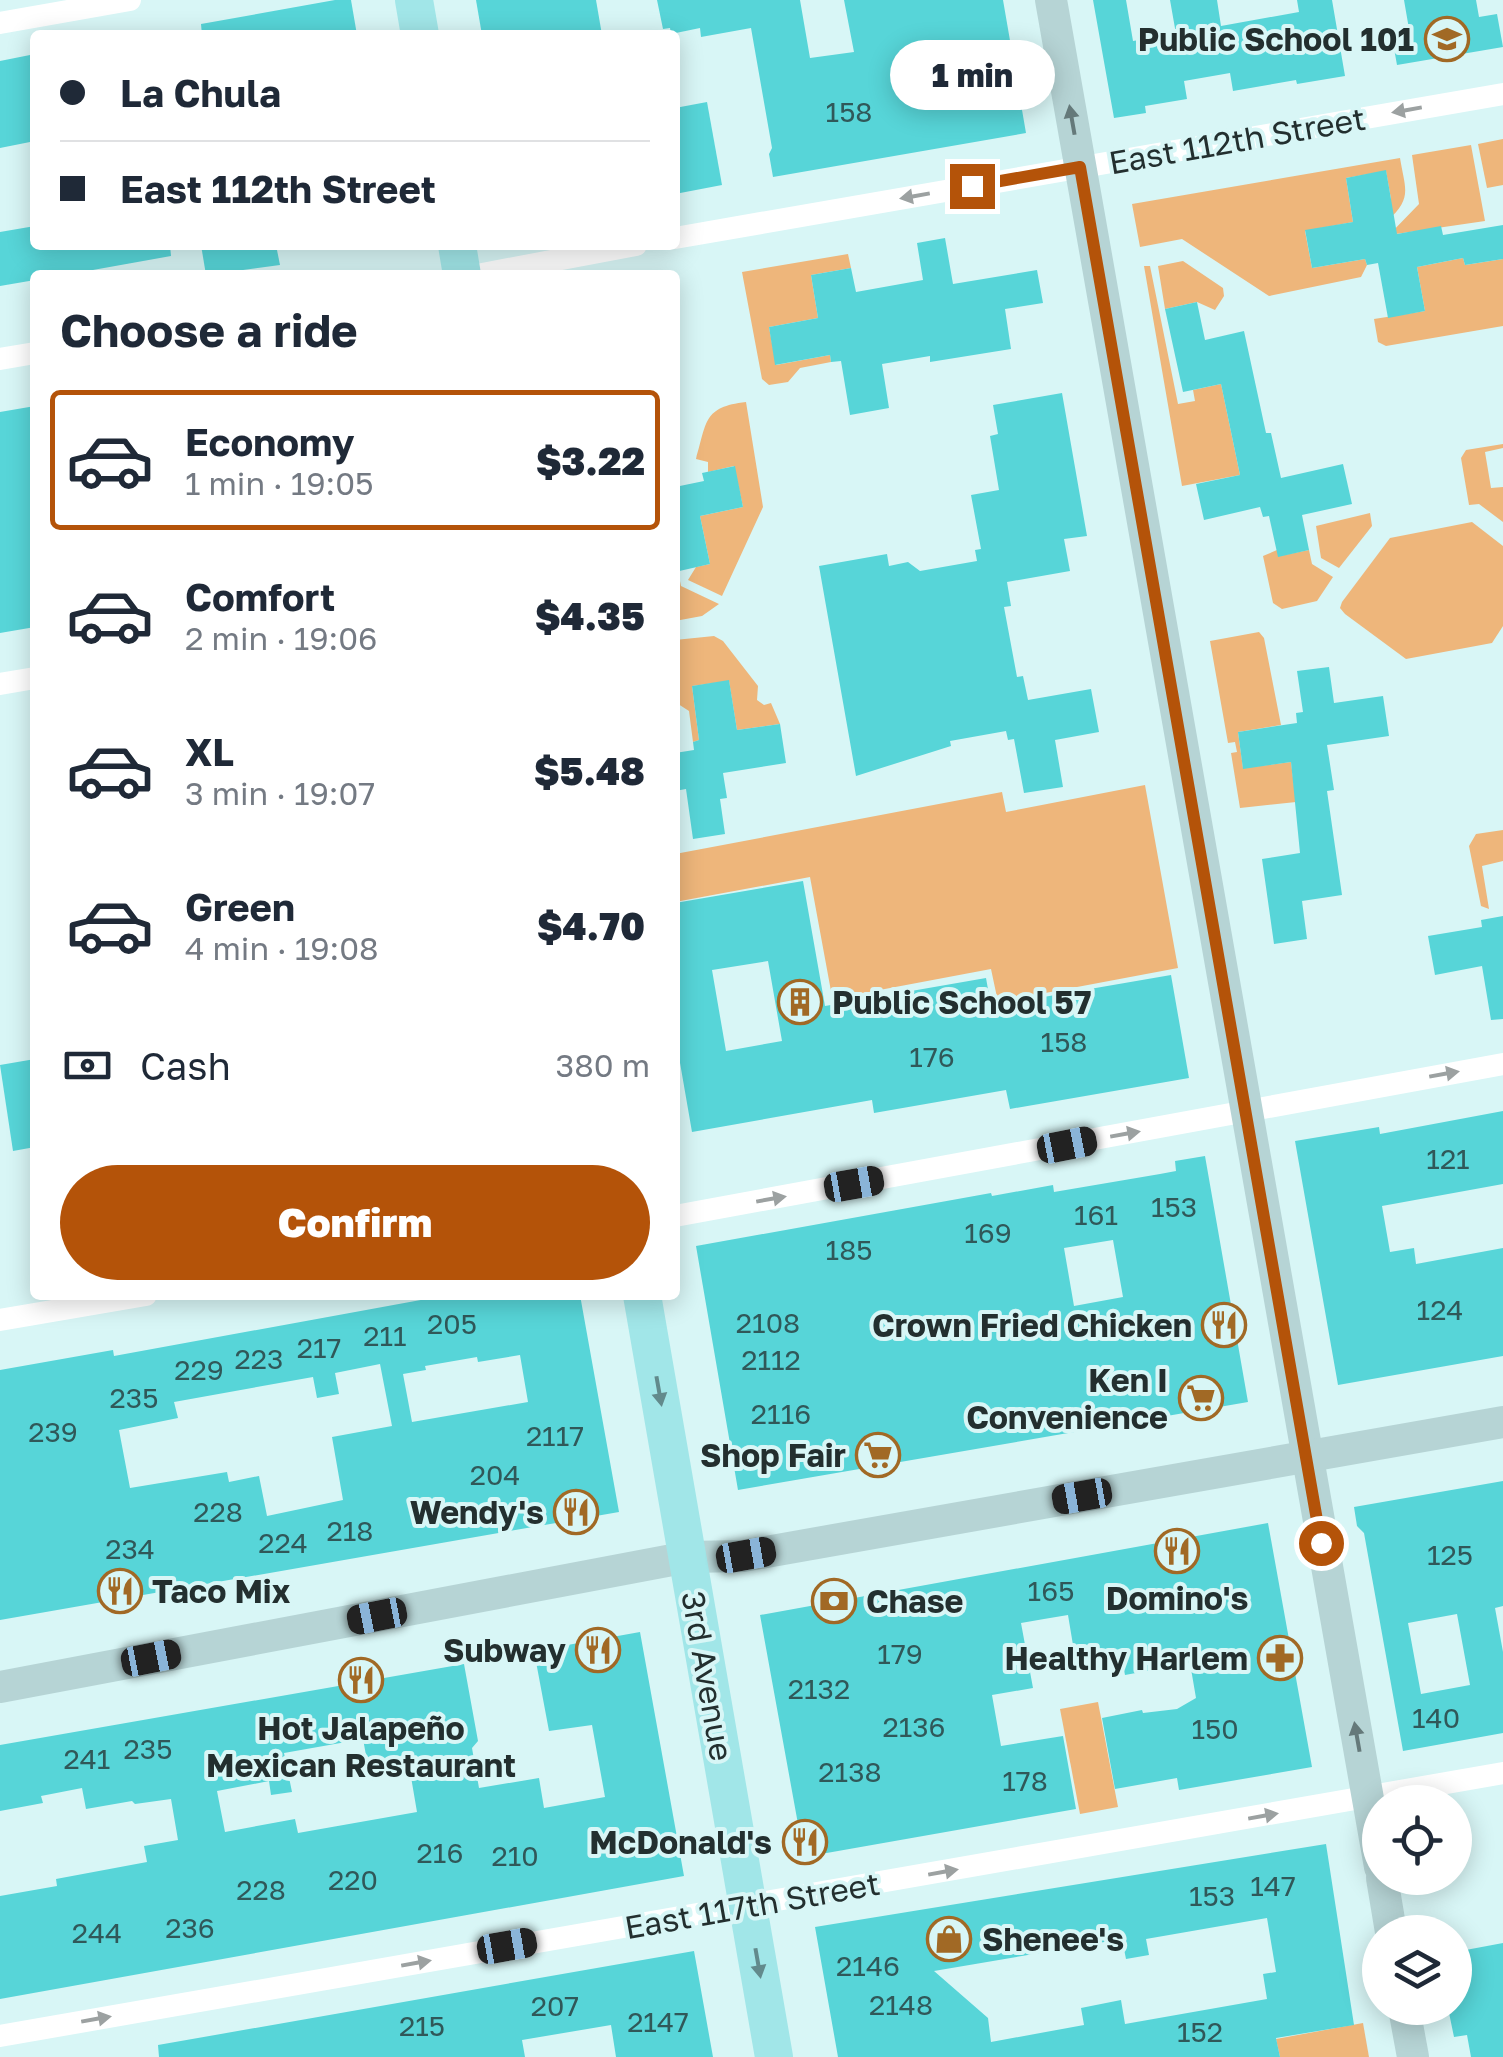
<!DOCTYPE html>
<meta charset="utf-8">
<style>
body{margin:0;font-family:"Golos Text",sans-serif;background:#f6f6f7;color:#1f2937;height:100vh;display:flex;flex-direction:column;font-size:38px;white-space:nowrap}
*{box-sizing:border-box;margin:0}
p{font-size:32px;color:#747a83}
.icon{flex:none;width:55px;height:55px;fill:none;stroke:currentColor;stroke-width:2;stroke-linecap:round;stroke-linejoin:round}
.map{position:relative;flex:1;overflow:hidden}
.drawer{position:absolute;left:30px;top:270px;width:650px;height:1030px;display:flex;flex-direction:column;background:#fff;border-radius:10px;box-shadow:0 5px 25px #0003}
.drawer>*{flex:none}
.guide{position:absolute;left:30px;top:30px;width:650px;height:220px;border-radius:10px;box-shadow:0 5px 25px #0003;display:grid;align-content:center;height:220px;padding:0 30px;background:#fff}
.controls{position:absolute;left:1362px;top:1785px;display:grid;gap:20px}
.controls a{display:grid;place-items:center;width:110px;height:110px;border-radius:50%;background:#fff;box-shadow:0 5px 25px #0003;font-size:50px}
.end{position:absolute;width:45px;height:45px;margin:-22px;border:12px solid #b45309;background:#fff;box-shadow:0 0 0 5px #fff}
.from{border-radius:50%}
.bubble{position:absolute;height:70px;border-radius:35px;background:#fff;box-shadow:0 5px 25px #0003;font-size:32px;font-weight:800;line-height:70px;text-align:center}
.car{position:absolute;width:30px;height:60px;margin:-30px -15px;border-radius:12px;box-shadow:0 0 8px 2px #0007;background:linear-gradient(#222 24%,#8ab4d8 0 40%,#222 0 76%,#8ab4d8 0 86%,#222 0)}
.guide b{display:flex;align-items:center;gap:35px;height:95px;font-size:38px}
.guide b+b{border-top:2px solid #e0e1e3}
.guide i{width:25px;height:25px;background:#1f2937}
ul{padding:0;list-style:none}
li{display:flex;align-items:center;gap:30px;height:140px;margin:0 20px 15px;padding:0 10px;border:5px solid transparent;border-radius:10px}
li div{flex:1}
li b{display:block;font-size:38px}
li em{font-style:normal;font-weight:800}
li.active{border-color:#b45309}
li>.icon{width:90px;height:90px;stroke-width:1.5}
h2{padding:0 30px;font-size:45px;line-height:120px}
.pay{display:flex;align-items:center;gap:25px;height:110px;padding:0 30px;font-size:38px}
.pay p{margin-inline-start:auto}
.primary-button{display:flex;gap:20px;margin-top:auto;padding:20px 30px}
.primary-button a{flex:1;height:115px;border-radius:60px;background:#b45309;color:#fff;font-size:40px;font-weight:800;line-height:115px;text-align:center}
.map>svg:first-child{display:block}
.green{fill:#eeb67b}
.building{fill:#57d5d8;fill-rule:evenodd}
.lines{fill:none;stroke-linecap:round;stroke-linejoin:round}
.street{stroke:#fff;stroke-width:22}
.secondary{stroke:#b6d4d5;stroke-width:32}
.primary{stroke:#a1e6e8;stroke-width:38}
.oneway{fill:#9ca1a1}
.oneway2{fill:#65797a}
.oneway3{fill:#628a8c}
.route{stroke:#b45309;stroke-width:12}
.labels{text-anchor:middle;dominant-baseline:central;stroke-width:8;stroke-linejoin:round;paint-order:stroke}
.number-label{font-size:28px;fill:#305859}
.poi-label{font-size:32px;font-weight:bold;fill:#232f2f;stroke:#d8f6f6;text-anchor:end}
.street-label{font-size:32px;fill:#232f2f;stroke:#d8f6f6}
</style>
<div class="map">
<svg width="1503" height="2057" viewBox="0 0 1503 2057">
<rect width="100%" height="100%" fill="#d8f6f6"/>
<g class="green">
<polygon points="1503,139 1503,185 1487,188 1478,144"/>
<polygon points="1471,145 1485,221 1389,235 1419,204 1412,155"/>
<path d="M 1400,158 C 1405,189 1413,198 1387,221 L 1391,199 L 1386,171 L 1346,178 L 1353,222 L 1305,231 L 1312,268 L 1365,259 L 1367,265 L 1361,277 L 1269,296 L 1182,239 L 1140,247 L 1132,204 Z"/>
<polygon points="848,254 851,268 811,275 818,318 769,327 776,365 830,355 831,362 800,368 788,382 769,385 762,379 742,272"/>
<polygon points="1463,258 1465,265 1503,259 1503,326 1386,346 1378,342 1374,319 1425,311 1417,267"/>
<polygon points="1183,261 1223,288 1224,296 1215,310 1197,302 1165,309 1158,266"/>
<polygon points="1144,266 1150,266 1178,404 1195,401 1193,390 1221,384 1240,475 1182,486"/>
<path d="M 746,402 L 763,507 L 722,596 L 688,580 L 696,567 L 710,564 L 700,516 L 743,507 L 734,466 L 708,472 L 708,462 L 696,459 C 707,422 703,407 746,402 Z"/>
<polygon points="1503,444 1503,448 1485,452 1491,488 1503,487 1503,522 1479,504 1469,505 1461,458 1466,450"/>
<polygon points="1370,513 1372,526 1339,568 1321,558 1316,526"/>
<polygon points="1472,522 1503,546 1503,626 1492,643 1406,659 1345,614 1340,608 1342,602 1390,538"/>
<polygon points="1277,550 1279,556 1309,550 1312,564 1333,577 1317,601 1282,609 1273,603 1263,556"/>
<polygon points="678,571 681,586 719,604 702,616 675,621 675,572"/>
<polygon points="1259,632 1264,638 1281,725 1238,732 1243,768 1291,762 1296,802 1240,808 1231,753 1237,752 1235,742 1228,743 1210,641"/>
<polygon points="714,636 723,641 758,686 757,700 764,705 771,703 780,724 737,730 729,681 692,686 699,740 693,742 689,711 675,702 675,640"/>
<polygon points="1145,785 1178,968 998,1002 991,969 853,995 860,1038 840,1040 810,877 675,902 675,854 1002,792 1006,812"/>
<polygon points="1503,830 1503,861 1482,866 1489,909 1481,906 1469,846 1476,834"/>
<polygon points="1098,1702 1118,1807 1080,1814 1060,1709"/>
<polygon points="1363,2023 1369,2057 1280,2057 1276,2039"/>
</g>
<g class="building">
<polygon points="335,0 351,0 357,35 202,35 201,24"/>
<polygon points="476,0 596,0 602,35 482,35"/>
<polygon points="657,0 800,0 810,58 854,52 844,0 1003,0 1026,133 773,177 769,154 772,148 751,28 701,37 700,28 671,34 670,28 663,29"/>
<polygon points="1093,0 1126,0 1133,41 1176,34 1170,0 1217,0 1221,26 1299,12 1297,0 1332,0 1345,76 1297,84 1296,80 1233,91 1230,73 1184,81 1187,99 1145,106 1146,113 1114,118"/>
<polygon points="1404,0 1476,0 1479,17 1497,14 1503,47 1397,65 1391,32 1409,29"/>
<polygon points="35,54 35,141 0,148 0,61"/>
<polygon points="707,102 722,185 675,194 675,108"/>
<polygon points="1386,170 1397,234 1441,226 1443,235 1503,225 1503,259 1465,265 1463,258 1417,267 1425,311 1388,318 1378,263 1367,265 1365,259 1312,268 1305,230 1353,222 1346,178"/>
<polygon points="35,226 35,245 170,245 171,256 65,275 35,275 35,280 0,286 0,232"/>
<polygon points="945,238 953,284 1037,270 1043,303 1005,309 1011,349 930,362 930,356 882,364 889,408 850,415 841,361 831,362 830,355 775,365 769,327 818,318 811,275 851,268 856,292 923,280 917,243"/>
<polygon points="201,245 276,245 280,265 206,275"/>
<polygon points="1197,302 1205,340 1244,331 1266,433 1271,433 1281,478 1343,464 1352,504 1302,515 1309,550 1278,557 1269,516 1263,517 1260,507 1204,520 1196,484 1240,475 1221,384 1183,392 1165,309"/>
<polygon points="1062,393 1087,536 1064,539 1070,571 1007,582 1011,606 1004,607 1017,677 1023,676 1028,700 1091,689 1099,732 1055,740 1063,787 1024,793 1014,739 1008,740 1006,731 950,741 951,746 856,776 819,566 887,554 889,566 908,562 920,571 977,561 975,550 981,549 971,495 999,490 990,436 998,434 993,405"/>
<polygon points="35,406 35,627 0,633 0,412"/>
<polygon points="735,466 743,507 700,516 710,564 675,572 675,487 704,481 702,473"/>
<polygon points="1329,667 1334,703 1383,696 1389,736 1327,745 1334,790 1327,791 1342,895 1302,901 1307,939 1274,944 1262,859 1300,853 1291,762 1243,769 1238,732 1297,723 1296,713 1303,712 1297,671"/>
<polygon points="729,680 737,730 780,724 786,763 723,773 727,798 720,799 725,834 693,839 686,789 675,791 675,753 694,750 693,742 699,740 692,686"/>
<path d="M 803,881 L 825,1006 L 986,978 L 991,1006 L 1171,975 L 1189,1078 L 1010,1109 L 1006,1090 L 874,1113 L 872,1100 L 692,1132 L 675,1034 L 675,903 ZM 768,961 L 782,1041 L 726,1051 L 712,970 Z"/>
<polygon points="1503,916 1503,1019 1491,1020 1482,966 1435,975 1428,936 1482,927 1481,920"/>
<polygon points="35,1059 35,1147 13,1151 0,1065"/>
<polygon points="1503,1111 1503,1184 1382,1206 1390,1252 1414,1248 1416,1264 1503,1248 1503,1356 1338,1385 1295,1141 1379,1127 1380,1134"/>
<path d="M 1205,1156 L 1248,1402 L 738,1490 L 696,1246 L 991,1193 L 992,1196 L 1053,1185 L 1054,1192 L 1160,1174 L 1176,1171 L 1175,1161 ZM 1113,1240 L 1123,1297 L 1074,1306 L 1064,1248 Z"/>
<path d="M 448,1295 L 580,1295 L 619,1512 L 0,1620 L 0,1370 L 113,1350 L 114,1356 ZM 520,1355 L 528,1402 L 412,1422 L 403,1374 L 426,1370 L 425,1366 L 477,1357 L 478,1362 ZM 380,1364 L 392,1426 L 332,1437 L 343,1500 L 267,1516 L 259,1476 L 229,1482 L 227,1472 L 130,1488 L 119,1430 L 178,1418 L 174,1402 L 313,1377 L 317,1398 L 339,1394 L 335,1373 Z"/>
<path d="M 1503,1481 L 1503,1606 L 1495,1608 L 1503,1652 L 1503,1733 L 1403,1751 L 1364,1533 L 1357,1526 L 1354,1507 ZM 1457,1614 L 1470,1685 L 1421,1694 L 1408,1623 Z"/>
<polygon points="1268,1523 1312,1767 1179,1790 1177,1778 1115,1789 1102,1718 1142,1710 1143,1713 1177,1709 1196,1698 1190,1663 1125,1675 1120,1649 1075,1657 1068,1615 1044,1619 1021,1623 1033,1688 992,1695 1001,1746 1063,1736 1076,1809 804,1857 760,1615"/>
<path d="M 640,1632 L 684,1876 L 0,1999 L 0,1896 L 57,1886 L 56,1879 L 147,1862 L 144,1846 L 178,1840 L 171,1799 L 135,1804 L 132,1801 L 86,1809 L 82,1788 L 41,1796 L 43,1803 L 0,1811 L 0,1745 L 464,1664 L 478,1741 L 472,1748 L 479,1788 L 539,1778 L 544,1808 L 605,1797 L 592,1725 L 549,1731 L 534,1651 ZM 363,1739 L 370,1777 L 410,1771 L 417,1812 L 298,1833 L 295,1819 L 225,1832 L 217,1791 L 269,1781 L 271,1795 L 292,1792 L 284,1753 Z"/>
<path d="M 1326,1844 L 1354,2025 L 1276,2038 L 1280,2057 L 838,2057 L 815,1927 ZM 1267,1918 L 1276,1972 L 1263,1974 L 1267,1999 L 1125,2024 L 1121,2000 L 1081,2008 L 1084,2025 L 991,2042 L 988,2018 L 934,1971 L 1122,1939 L 1126,1959 L 1149,1955 L 1146,1939 Z"/>
<polygon points="1503,1943 1503,2057 1471,2057 1467,2035 1454,2037 1448,2008 1455,2008 1455,1952"/>
<polygon points="694,1951 713,2057 616,2057 611,2025 522,2040 525,2057 159,2057 158,2045"/>
</g>
<g class="lines">
<g class="street">
<polyline points="0,23 130,0"/>
<polyline points="675,238 1503,94"/>
<polyline points="477,275 636,245"/>
<polyline points="0,359 35,353"/>
<polyline points="0,684 35,678"/>
<polyline points="675,1216 1503,1064"/>
<polyline points="0,1320 146,1295"/>
<polyline points="0,2036 1503,1773"/>
</g>
<g class="secondary">
<polyline points="1051,0 1380,1867"/>
<polyline points="0,1687 688,1557 743,1556 1503,1422"/>
<polyline points="1382,1878 1391,1932"/>
<polyline points="1404,2008 1413,2057"/>
</g>
<g class="primary">
<polyline points="414,0 420,35"/>
<polyline points="457,245 462,275"/>
<polyline points="642,1295 774,2057"/>
</g>
</g>
<defs><path id="oneway-solid" d="M-6-.8H1V-3.2L6.5 0L1 3.2V.8H-6Z" transform="scale(2.5)"/></defs>
<g class="oneway">
<use href="#oneway-solid" transform="translate(1407 110) rotate(170)"/>
<use href="#oneway-solid" transform="translate(915 196) rotate(170)"/>
<use href="#oneway-solid" transform="translate(1444 1074) rotate(-10)"/>
<use href="#oneway-solid" transform="translate(1125 1134) rotate(-10)"/>
<use href="#oneway-solid" transform="translate(771 1199) rotate(-10)"/>
<use href="#oneway-solid" transform="translate(1263 1816) rotate(-10)"/>
<use href="#oneway-solid" transform="translate(943 1872) rotate(-10)"/>
<use href="#oneway-solid" transform="translate(416 1963) rotate(-10)"/>
<use href="#oneway-solid" transform="translate(96 2019) rotate(-10)"/>
</g>
<g class="oneway2">
<use href="#oneway-solid" transform="translate(1072 120) rotate(-100)"/>
<use href="#oneway-solid" transform="translate(1357 1737) rotate(-100)"/>
</g>
<g class="oneway3">
<use href="#oneway-solid" transform="translate(659 1391) rotate(80)"/>
<use href="#oneway-solid" transform="translate(758 1963) rotate(80)"/>
</g>
<g class="lines">
<polyline class="route" points="972,186 1080,167 1321,1543"/>
</g>
<defs>
<symbol id="school-ring" viewBox="-11 -11 22 22"><circle r="9.5" fill="#d8f6f6" stroke="#a16925" stroke-width="1.5"/><path d="M0-5L7-2L0 1L-7-2ZM-4 1L0 2.5L4 1V4Q0 6-4 4Z" fill="#a16925"/></symbol>
<symbol id="building-ring" viewBox="-11 -11 22 22"><circle r="9.5" fill="#d8f6f6" stroke="#a16925" stroke-width="1.5"/><path d="M-4-6H4V6H1V3H-1V6H-4ZM-2.5-4.3h1.7v1.8h-1.7ZM.8-4.3h1.7v1.8H.8ZM-2.5-1h1.7V.8h-1.7ZM.8-1h1.7V.8H.8Z" fill="#a16925"/></symbol>
<symbol id="restaurant-ring" viewBox="-11 -11 22 22"><circle r="9.5" fill="#d8f6f6" stroke="#a16925" stroke-width="1.5"/><path d="M-5-6h1v4h1v-4h1v4h1v-4h1v5L-1.5 .5V6h-2V.5L-5-1ZM5-6V6H3V1.5H1.5Q1.5-4 5-6Z" fill="#a16925"/></symbol>
<symbol id="supermarket-ring" viewBox="-11 -11 22 22"><circle r="9.5" fill="#d8f6f6" stroke="#a16925" stroke-width="1.5"/><path d="M-6-5.5h2.5l.6 2H6L4.5 2H-2.5L-4.4-4H-6ZM-1.5 3.2a1.3 1.3 0 1 0 .1 0ZM3 3.2a1.3 1.3 0 1 0 .1 0Z" fill="#a16925"/></symbol>
<symbol id="bank-ring" viewBox="-11 -11 22 22"><circle r="9.5" fill="#d8f6f6" stroke="#a16925" stroke-width="1.5"/><path d="M-6-4H6V4H-6ZM0-2.3a2.3 2.3 0 1 0 0 4.6a2.3 2.3 0 1 0 0-4.6Z" fill="#a16925"/></symbol>
<symbol id="pharmacy-ring" viewBox="-11 -11 22 22"><circle r="9.5" fill="#d8f6f6" stroke="#a16925" stroke-width="1.5"/><path d="M-2-6h4v4h4v4h-4v4h-4v-4h-4v-4h4Z" fill="#a16925"/></symbol>
<symbol id="shop-ring" viewBox="-11 -11 22 22"><circle r="9.5" fill="#d8f6f6" stroke="#a16925" stroke-width="1.5"/><path d="M-5-2.5h2.3a2.7 3.5 0 0 1 5.4 0H5L5.5 6h-11ZM-1.5-2.5h3a1.5 2.3 0 0 0-3 0Z" fill="#a16925"/></symbol>
</defs>
<g fill-rule="evenodd">
<use href="#school-ring" x="1422" y="14" width="50" height="50"/>
<use href="#building-ring" x="775" y="977" width="50" height="50"/>
<use href="#restaurant-ring" x="1199" y="1300" width="50" height="50"/>
<use href="#supermarket-ring" x="1176" y="1373" width="50" height="50"/>
<use href="#supermarket-ring" x="853" y="1430" width="50" height="50"/>
<use href="#restaurant-ring" x="551" y="1487" width="50" height="50"/>
<use href="#restaurant-ring" x="1152" y="1526" width="50" height="50"/>
<use href="#restaurant-ring" x="95" y="1566" width="50" height="50"/>
<use href="#bank-ring" x="809" y="1576" width="50" height="50"/>
<use href="#restaurant-ring" x="573" y="1625" width="50" height="50"/>
<use href="#pharmacy-ring" x="1255" y="1633" width="50" height="50"/>
<use href="#restaurant-ring" x="336" y="1655" width="50" height="50"/>
<use href="#restaurant-ring" x="780" y="1817" width="50" height="50"/>
<use href="#shop-ring" x="924" y="1914" width="50" height="50"/>
</g>
<g class="labels">
<g class="number-label">
<text x="849" y="111">158</text>
<text x="1064" y="1041">158</text>
<text x="932" y="1056">176</text>
<text x="1448" y="1158">121</text>
<text x="1174" y="1206">153</text>
<text x="1096" y="1214">161</text>
<text x="988" y="1232">169</text>
<text x="849" y="1249">185</text>
<text x="1440" y="1309">124</text>
<text x="768" y="1322">2108</text>
<text x="452" y="1323">205</text>
<text x="385" y="1335">211</text>
<text x="319" y="1347">217</text>
<text x="259" y="1358">223</text>
<text x="771" y="1359">2112</text>
<text x="199" y="1369">229</text>
<text x="134" y="1397">235</text>
<text x="781" y="1413">2116</text>
<text x="53" y="1431">239</text>
<text x="555" y="1435">2117</text>
<text x="495" y="1474">204</text>
<text x="218" y="1511">228</text>
<text x="350" y="1530">218</text>
<text x="283" y="1542">224</text>
<text x="130" y="1548">234</text>
<text x="1450" y="1554">125</text>
<text x="1051" y="1590">165</text>
<text x="900" y="1653">179</text>
<text x="819" y="1688">2132</text>
<text x="1436" y="1717">140</text>
<text x="914" y="1726">2136</text>
<text x="1215" y="1728">150</text>
<text x="148" y="1748">235</text>
<text x="87" y="1758">241</text>
<text x="850" y="1771">2138</text>
<text x="1025" y="1780">178</text>
<text x="440" y="1852">216</text>
<text x="515" y="1855">210</text>
<text x="353" y="1879">220</text>
<text x="1273" y="1885">147</text>
<text x="261" y="1889">228</text>
<text x="1212" y="1895">153</text>
<text x="190" y="1927">236</text>
<text x="97" y="1932">244</text>
<text x="868" y="1965">2146</text>
<text x="901" y="2004">2148</text>
<text x="555" y="2005">207</text>
<text x="658" y="2021">2147</text>
<text x="422" y="2025">215</text>
<text x="1200" y="2031">152</text>
</g>
<g class="poi-label">
<text x="1414" y="39">Public School 101</text>
<text x="832" y="1002" text-anchor="start">Public School 57</text>
<text x="1192" y="1325">Crown Fried Chicken</text>
<text x="1168" y="1380">Ken I<tspan x="1168" dy="37">Convenience</tspan></text>
<text x="846" y="1455">Shop Fair</text>
<text x="544" y="1512">Wendy's</text>
<text x="152" y="1591" text-anchor="start">Taco Mix</text>
<text x="1177" y="1598" text-anchor="middle">Domino's</text>
<text x="866" y="1601" text-anchor="start">Chase</text>
<text x="566" y="1650">Subway</text>
<text x="1248" y="1658">Healthy Harlem</text>
<text x="361" y="1728" text-anchor="middle">Hot Jalapeño<tspan x="361" dy="37">Mexican Restaurant</tspan></text>
<text x="772" y="1842">McDonald's</text>
<text x="982" y="1939" text-anchor="start">Shenee's</text>
</g>
<g class="street-label">
<text transform="translate(1237 140) rotate(-10)">East 112th Street</text>
<text transform="translate(708 1676) rotate(80)">3rd Avenue</text>
<text transform="translate(752 1905) rotate(-10)">East 117th Street</text>
</g>
</g>
</svg>
<div class="controls">
<a><svg class="icon" aria-label="locate" viewBox="0 0 24 24"><circle cx="12" cy="12" r="6"/><path d="M12 2v4M12 18v4M2 12h4M18 12h4"/></svg></a>
<a><svg class="icon" aria-label="layers" viewBox="0 0 24 24"><path d="M12 4l9 5-9 5-9-5zM3 14l9 5 9-5"/></svg></a>
</div>
<i class="end from" style="left:1321px;top:1543px"></i>
<i class="end" style="left:972px;top:186px"></i>
<div class="bubble" style="left:890px;top:40px;width:165px">1 min</div>
<i class="car" style="left:1067px;top:1145px;rotate:79deg"></i>
<i class="car" style="left:854px;top:1184px;rotate:80deg"></i>
<i class="car" style="left:1082px;top:1496px;rotate:260deg"></i>
<i class="car" style="left:746px;top:1555px;rotate:80deg"></i>
<i class="car" style="left:377px;top:1616px;rotate:259deg"></i>
<i class="car" style="left:151px;top:1658px;rotate:79deg"></i>
<i class="car" style="left:507px;top:1946px;rotate:80deg"></i>
<div class="guide">
<b><i class="from"></i>La Chula</b>
<b><i></i>East 112th Street</b>
</div>
<section class="drawer">
<h2>Choose a ride</h2>
<ul>
<li class="active"><svg class="icon" aria-label="car" viewBox="0 0 24 24"><path d="M5 17H2v-5l4-1 3-4h7l3 4 3 1v5h-3M9 17h6M6 11h13"/><circle cx="7" cy="17" r="2"/><circle cx="17" cy="17" r="2"/></svg><div><b>Economy</b><p>1 min · 19:05</p></div><em>$3.22</em></li>
<li><svg class="icon" aria-label="car" viewBox="0 0 24 24"><path d="M5 17H2v-5l4-1 3-4h7l3 4 3 1v5h-3M9 17h6M6 11h13"/><circle cx="7" cy="17" r="2"/><circle cx="17" cy="17" r="2"/></svg><div><b>Comfort</b><p>2 min · 19:06</p></div><em>$4.35</em></li>
<li><svg class="icon" aria-label="car" viewBox="0 0 24 24"><path d="M5 17H2v-5l4-1 3-4h7l3 4 3 1v5h-3M9 17h6M6 11h13"/><circle cx="7" cy="17" r="2"/><circle cx="17" cy="17" r="2"/></svg><div><b>XL</b><p>3 min · 19:07</p></div><em>$5.48</em></li>
<li><svg class="icon" aria-label="car" viewBox="0 0 24 24"><path d="M5 17H2v-5l4-1 3-4h7l3 4 3 1v5h-3M9 17h6M6 11h13"/><circle cx="7" cy="17" r="2"/><circle cx="17" cy="17" r="2"/></svg><div><b>Green</b><p>4 min · 19:08</p></div><em>$4.70</em></li>
</ul>
<div class="pay"><svg class="icon" aria-label="cash" viewBox="0 0 24 24"><path d="M3 7h18v10H3z"/><circle cx="12" cy="12" r="2"/></svg>Cash<p>380 m</p></div>
<div class="primary-button"><a>Confirm</a></div>
</section>
</div>
